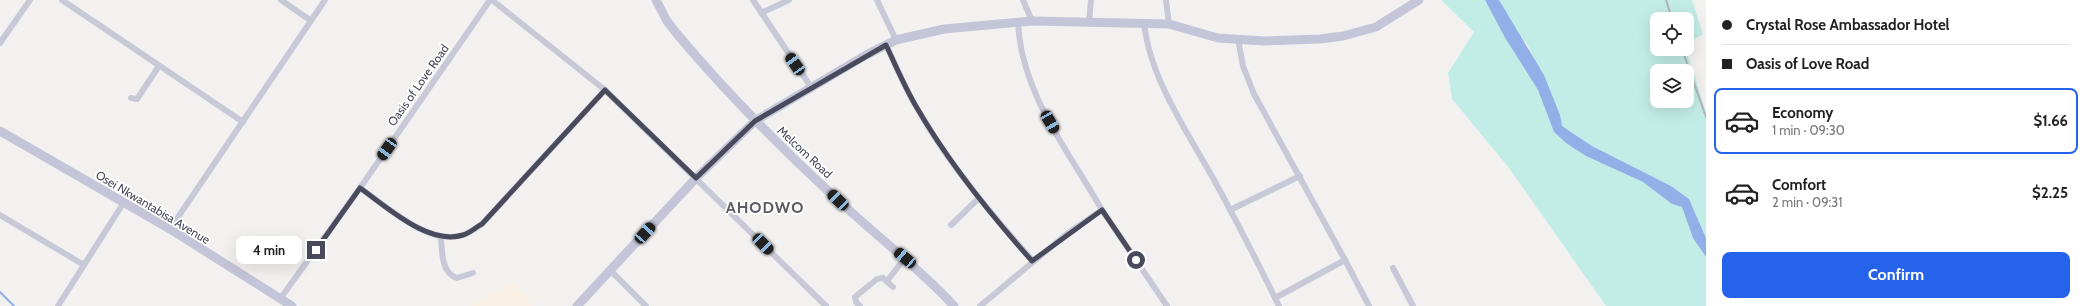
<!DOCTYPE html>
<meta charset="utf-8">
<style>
body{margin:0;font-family:Cabin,sans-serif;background:#f2f2f2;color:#222;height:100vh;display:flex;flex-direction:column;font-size:15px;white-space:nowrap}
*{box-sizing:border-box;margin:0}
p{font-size:13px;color:#767676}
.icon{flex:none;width:22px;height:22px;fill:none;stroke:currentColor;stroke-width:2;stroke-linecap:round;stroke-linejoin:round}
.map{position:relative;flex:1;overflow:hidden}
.details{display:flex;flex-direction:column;background:#fff;width:380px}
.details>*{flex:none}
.guide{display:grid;align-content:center;height:88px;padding:0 16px;background:#fff}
.controls{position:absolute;left:1650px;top:12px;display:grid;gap:8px}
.controls a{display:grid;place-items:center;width:44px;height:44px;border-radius:8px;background:#fff;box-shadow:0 4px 16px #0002;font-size:20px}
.end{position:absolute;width:18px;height:18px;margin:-9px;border:5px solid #494b5d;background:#fff;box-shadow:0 0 0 2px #fff}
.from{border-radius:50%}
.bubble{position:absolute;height:28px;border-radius:8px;background:#fff;box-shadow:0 4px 16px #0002;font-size:13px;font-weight:700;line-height:28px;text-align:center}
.car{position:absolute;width:12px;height:24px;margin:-12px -6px;border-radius:5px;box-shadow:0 0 3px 1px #0007;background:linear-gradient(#222 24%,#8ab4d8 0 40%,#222 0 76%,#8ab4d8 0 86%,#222 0)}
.guide b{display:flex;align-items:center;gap:14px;height:38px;font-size:15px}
.guide b+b{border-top:1px solid #e0e0e0}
.guide i{width:10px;height:10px;background:#222}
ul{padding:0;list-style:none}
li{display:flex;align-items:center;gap:12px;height:66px;margin:0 8px 6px;padding:0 8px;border:2px solid transparent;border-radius:8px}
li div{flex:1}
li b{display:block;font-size:15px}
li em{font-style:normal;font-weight:700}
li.selected{border-color:#2563eb}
li>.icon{width:36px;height:36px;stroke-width:1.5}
.primary-button{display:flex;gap:8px;margin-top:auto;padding:8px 16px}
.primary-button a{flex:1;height:46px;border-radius:8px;background:#2563eb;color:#fff;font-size:16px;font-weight:700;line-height:46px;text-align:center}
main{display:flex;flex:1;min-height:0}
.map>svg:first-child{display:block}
.medical{fill:#faefe3}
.green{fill:#c2ede6;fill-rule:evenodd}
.water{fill:#92afe7}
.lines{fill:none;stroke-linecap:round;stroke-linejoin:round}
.stream{stroke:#92afe7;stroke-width:2}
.street{stroke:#c8c9d6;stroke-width:6}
.secondary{stroke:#c4c5d8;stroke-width:9}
.rail{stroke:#b3b3ba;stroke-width:2}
.route{stroke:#494b5d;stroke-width:5}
.labels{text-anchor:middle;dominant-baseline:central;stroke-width:3.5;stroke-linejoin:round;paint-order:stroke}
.street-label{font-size:12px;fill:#494b5d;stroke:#fff}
.district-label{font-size:16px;font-weight:bold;letter-spacing:1px;fill:#5d5d65;stroke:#fff}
</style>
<main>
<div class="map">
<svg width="1706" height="306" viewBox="0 0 1706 306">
<rect width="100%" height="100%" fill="#f3f1f0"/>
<polygon class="medical" points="514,282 533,306 470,306"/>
<g class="green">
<polygon points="1441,0 1485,0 1504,36 1538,90 1554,132 1566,143 1586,156 1643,182 1672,204 1683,207 1693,238 1706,257 1706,306 1606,306 1509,168 1452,99 1448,73 1474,32"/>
<path d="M 1499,0 L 1692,0 L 1703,34 L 1687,44 L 1687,19 L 1657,19 L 1657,49 L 1686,49 L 1706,112 L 1706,238 L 1689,199 L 1671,186 L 1592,146 L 1562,126 L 1552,95 L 1528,46 L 1511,23 ZM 1657,71 L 1687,71 L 1687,101 L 1657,101 Z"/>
</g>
<polygon class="water" points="1485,0 1499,0 1544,75 1560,115 1562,126 1592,146 1671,186 1689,199 1706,238 1706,257 1693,238 1682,207 1672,204 1643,182 1586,156 1566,143 1554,132 1538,90 1504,36"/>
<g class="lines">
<polyline class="stream" points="0,292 14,306"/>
<g class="street">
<polyline points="62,0 243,122"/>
<polyline points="281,0 310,20"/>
<polyline points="492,0 605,90 826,306"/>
<polyline points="753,0 811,87"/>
<polyline points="877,0 896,40"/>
<polyline points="1023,0 1032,21"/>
<polyline points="1166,0 1169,24"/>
<polyline points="761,13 789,0"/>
<polyline points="1089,22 1091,0"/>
<path d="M 1144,23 C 1150,78 1186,130 1213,178 C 1236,220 1258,263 1279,306"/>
<polyline points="1238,39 1243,66 1254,94 1345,260"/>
<polyline points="0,43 30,0"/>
<path d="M 886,45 C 896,66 905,88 917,108 C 948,163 991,214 1033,261"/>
<polyline points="131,98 137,99 159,66"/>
<path d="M 360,188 C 388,207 428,246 463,235 C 470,233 476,228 482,224 L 605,90"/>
<polyline points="1102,210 1167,306"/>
<polyline points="1230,210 1300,176"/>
<polyline points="0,215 84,265"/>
<polyline points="951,225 979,198"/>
<polyline points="170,229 325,0"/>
<path d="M 441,237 C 442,251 441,273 457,278 L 473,273"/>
<polyline points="1393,268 1413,306"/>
<polyline points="611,271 646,306"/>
<polyline points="887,281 905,258"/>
<polyline points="1275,298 1345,260 1369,306"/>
<polyline points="280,299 360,188 490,0"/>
<polyline points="58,306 124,202"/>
<polyline points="860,306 856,302 855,297 877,279 883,278 893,287"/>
<path d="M 980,306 L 1068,233 L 1102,210 C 1068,150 1021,93 1018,22"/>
</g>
<g class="secondary">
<path d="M 656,0 L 667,21 L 677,34 C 730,97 788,155 849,210 C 884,242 922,271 954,306"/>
<polyline points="0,131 170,229 292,306"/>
<polyline points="577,306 696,178 755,121 866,55 896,40 944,29 1032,21 1169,24 1218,38 1264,41 1320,39 1343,36 1376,27 1419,0"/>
</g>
<g class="rail">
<polyline points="1666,0 1672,19"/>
<polyline points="1682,49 1706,117"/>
</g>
</g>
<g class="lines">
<path class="route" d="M 316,250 L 360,188 C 387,207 429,246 463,235 C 470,233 476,227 482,224 L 605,90 L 696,178 L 755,121 L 886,45 C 896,66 905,88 917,108 C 949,163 990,214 1032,261 L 1102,210 L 1136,260"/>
</g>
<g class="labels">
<g class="street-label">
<text transform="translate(418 85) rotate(-55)">Oasis of Love Road</text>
<text transform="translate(805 152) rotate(43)">Melcom Road</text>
<text transform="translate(153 207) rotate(31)">Osei Nkwantabisa Avenue</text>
</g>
<g class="district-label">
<text x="765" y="207">AHODWO</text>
</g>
</g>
</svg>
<div class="controls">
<a><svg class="icon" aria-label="locate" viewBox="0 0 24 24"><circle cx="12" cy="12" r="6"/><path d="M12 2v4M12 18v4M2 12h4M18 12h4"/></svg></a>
<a><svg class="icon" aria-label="layers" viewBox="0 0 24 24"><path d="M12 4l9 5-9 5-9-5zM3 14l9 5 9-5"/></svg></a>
</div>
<i class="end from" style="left:1136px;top:260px"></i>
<i class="end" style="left:316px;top:250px"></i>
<div class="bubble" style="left:236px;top:236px;width:66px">4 min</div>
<i class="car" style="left:795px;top:64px;rotate:325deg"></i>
<i class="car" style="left:1050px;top:122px;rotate:150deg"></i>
<i class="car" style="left:387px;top:149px;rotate:215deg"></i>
<i class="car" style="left:838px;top:200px;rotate:314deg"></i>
<i class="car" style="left:645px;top:233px;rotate:42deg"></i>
<i class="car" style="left:763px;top:244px;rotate:135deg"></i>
<i class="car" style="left:905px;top:258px;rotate:310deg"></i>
</div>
<section class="details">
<div class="guide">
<b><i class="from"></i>Crystal Rose Ambassador Hotel</b>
<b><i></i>Oasis of Love Road</b>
</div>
<ul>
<li class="selected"><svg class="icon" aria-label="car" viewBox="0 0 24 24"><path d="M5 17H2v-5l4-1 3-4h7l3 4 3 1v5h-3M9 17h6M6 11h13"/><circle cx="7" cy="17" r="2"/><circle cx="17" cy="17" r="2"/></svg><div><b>Economy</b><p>1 min · 09:30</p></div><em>$1.66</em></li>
<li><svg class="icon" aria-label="car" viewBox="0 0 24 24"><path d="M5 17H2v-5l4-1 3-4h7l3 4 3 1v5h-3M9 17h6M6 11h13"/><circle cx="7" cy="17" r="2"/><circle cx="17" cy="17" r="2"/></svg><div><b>Comfort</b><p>2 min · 09:31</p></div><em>$2.25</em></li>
</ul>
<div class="primary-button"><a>Confirm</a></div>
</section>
</main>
